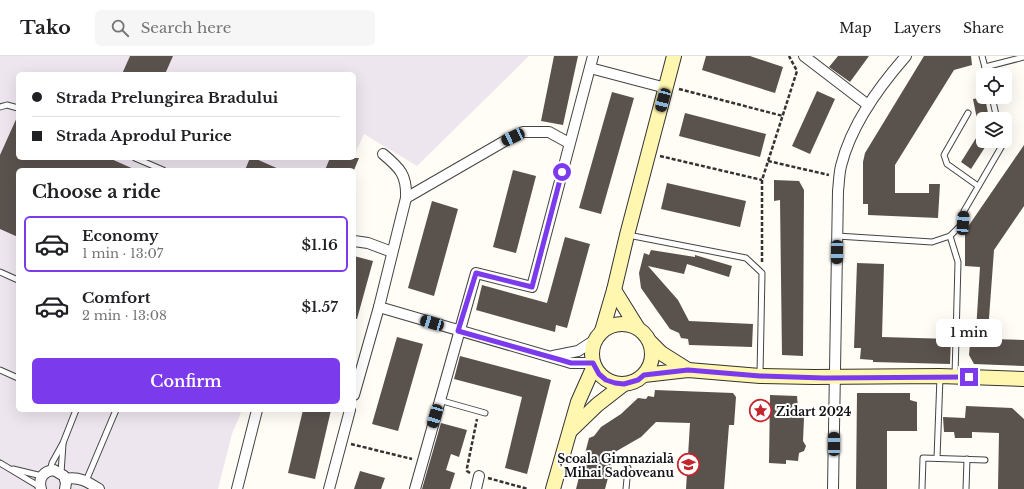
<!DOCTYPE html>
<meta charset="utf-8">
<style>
body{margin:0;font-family:"Libre Baskerville",serif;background:#f6f6f6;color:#202124;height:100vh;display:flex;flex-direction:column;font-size:15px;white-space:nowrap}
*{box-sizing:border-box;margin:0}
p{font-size:13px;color:#757577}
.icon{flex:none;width:22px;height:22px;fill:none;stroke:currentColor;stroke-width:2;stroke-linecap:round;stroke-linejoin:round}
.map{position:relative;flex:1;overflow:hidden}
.drawer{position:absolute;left:16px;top:112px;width:340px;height:244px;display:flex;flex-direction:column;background:#fff;border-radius:6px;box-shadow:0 4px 16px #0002}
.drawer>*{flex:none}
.hud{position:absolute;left:16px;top:16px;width:340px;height:88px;border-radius:6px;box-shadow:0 4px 16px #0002;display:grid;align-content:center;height:88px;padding:0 16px;background:#fff}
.tools{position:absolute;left:976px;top:12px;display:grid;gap:8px}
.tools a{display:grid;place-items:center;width:36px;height:36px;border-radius:6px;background:#fff;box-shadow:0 4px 16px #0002;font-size:20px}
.end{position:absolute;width:18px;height:18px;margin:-9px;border:5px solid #7c3aed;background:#fff;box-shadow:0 0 0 2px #fff}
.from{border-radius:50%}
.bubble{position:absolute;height:28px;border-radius:6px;background:#fff;box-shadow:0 4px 16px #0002;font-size:13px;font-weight:600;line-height:28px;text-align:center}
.car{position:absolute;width:12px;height:24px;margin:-12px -6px;border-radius:5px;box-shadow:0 0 3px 1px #0007;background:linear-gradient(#222 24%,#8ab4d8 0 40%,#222 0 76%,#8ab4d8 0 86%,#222 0)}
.hud b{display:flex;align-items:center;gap:14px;height:38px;font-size:15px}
.hud b+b{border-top:1px solid #e0e0e0}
.hud i{width:10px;height:10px;background:#202124}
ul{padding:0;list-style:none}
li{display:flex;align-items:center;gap:12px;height:56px;margin:0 8px 6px;padding:0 8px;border:2px solid transparent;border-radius:6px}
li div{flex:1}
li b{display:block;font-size:15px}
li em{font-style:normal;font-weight:600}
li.active{border-color:#7c3aed}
li>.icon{width:36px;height:36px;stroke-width:1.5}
h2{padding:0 16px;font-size:18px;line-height:48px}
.button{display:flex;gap:8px;margin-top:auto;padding:8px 16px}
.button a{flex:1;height:46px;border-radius:6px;background:#7c3aed;color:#fff;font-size:16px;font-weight:600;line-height:46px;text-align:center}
header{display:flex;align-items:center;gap:24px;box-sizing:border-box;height:56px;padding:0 20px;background:#fff;border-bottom:1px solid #e0e0e0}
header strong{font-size:19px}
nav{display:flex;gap:22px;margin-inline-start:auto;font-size:14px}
.search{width:280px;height:36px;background:#f6f6f6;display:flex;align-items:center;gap:10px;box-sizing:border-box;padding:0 14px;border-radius:6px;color:#757577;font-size:15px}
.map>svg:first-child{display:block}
.industrial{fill:#eee6ef}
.building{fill:#5a524d}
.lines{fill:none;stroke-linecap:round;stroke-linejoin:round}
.lane-casing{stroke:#444;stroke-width:7}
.street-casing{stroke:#444;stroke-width:12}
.secondary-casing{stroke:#333;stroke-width:16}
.path{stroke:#333;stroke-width:2.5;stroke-dasharray:4 2;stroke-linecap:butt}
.lane{stroke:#fff;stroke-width:5}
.street{stroke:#fff;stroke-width:10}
.secondary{stroke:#fff6b0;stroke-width:14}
.route{stroke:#7c3aed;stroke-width:5}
.labels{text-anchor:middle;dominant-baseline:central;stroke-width:4;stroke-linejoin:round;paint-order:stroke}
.poi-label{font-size:12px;font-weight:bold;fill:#111;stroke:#fff;text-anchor:start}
</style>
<header>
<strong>Tako</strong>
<div class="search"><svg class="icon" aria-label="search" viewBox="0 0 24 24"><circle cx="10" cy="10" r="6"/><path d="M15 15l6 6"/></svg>Search here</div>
<nav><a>Map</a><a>Layers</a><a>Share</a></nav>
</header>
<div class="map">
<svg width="1024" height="433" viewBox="0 0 1024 433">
<rect width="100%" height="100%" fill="#fffdf5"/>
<polygon class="industrial" points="0,0 529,0 417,110 364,78 354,100 354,18 18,18 18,102 353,102 348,114 18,114 18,354 242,354 232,378 218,433 0,433"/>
<g class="building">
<polygon points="130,0 173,0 165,18 122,18"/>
<polygon points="554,0 578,0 563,69 541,65"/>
<polygon points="706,0 750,0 783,11 775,37 702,14"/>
<polygon points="838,0 869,0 850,26 829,11"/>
<polygon points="924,0 971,0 972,9 954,14 895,109 895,137 929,137 929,128 940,128 938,162 868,159 868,148 863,148 863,106 865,97"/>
<polygon points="817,35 835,43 810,98 792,90"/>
<polygon points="612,36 634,42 601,158 579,152"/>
<polygon points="985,41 989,63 977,63 973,43"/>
<polygon points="685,57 766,78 760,101 679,80"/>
<polygon points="18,59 18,102 109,102 136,114 18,114 18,181 0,173 0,99"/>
<polygon points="983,71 983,85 989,85 971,113 961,106"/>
<polygon points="1024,89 1024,150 994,194 988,276 990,276 989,283 1024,284 1024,310 974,308 969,299 971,275 976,275 980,211 965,210 965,175"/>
<polygon points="250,102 254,102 281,114 245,114"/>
<polygon points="330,102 359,102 354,114 325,114"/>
<polygon points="513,114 536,120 516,197 493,191"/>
<polygon points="774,124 799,125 804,134 803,300 782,299 780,144 774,145"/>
<polygon points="667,127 746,145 740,171 661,153"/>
<polygon points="432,145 458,153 434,240 408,232"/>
<polygon points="565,181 590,188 567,272 556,269 555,276 476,254 482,229 547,247"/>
<polygon points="651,194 695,201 695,199 732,210 729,221 687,208 684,218 648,210 678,244 689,265 753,268 752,291 689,289 688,283 681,282 679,277 670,273 641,232 639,217 644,197 649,199"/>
<polygon points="354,200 373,205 357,263 354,263"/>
<polygon points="857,207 884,208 882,281 951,283 950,308 873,306 873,304 860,303 861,292 854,292"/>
<polygon points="397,281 423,288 398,375 372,368"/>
<polygon points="460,300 551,324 527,418 505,412 522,341 454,323"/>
<polygon points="655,334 733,337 736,341 734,369 729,369 724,433 686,433 690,367 656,366 641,381 615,396 605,433 576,433 589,382 594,380 601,371 621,358 638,342 646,343 648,340 654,341"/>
<polygon points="857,337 910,337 910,344 917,346 917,375 887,375 887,433 856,433"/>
<polygon points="770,339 797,340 798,352 811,355 804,362 803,385 806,390 804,395 799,397 798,405 786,404 786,408 769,407"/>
<polygon points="966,350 1012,352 1024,363 1024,433 998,433 999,377 972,376 972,382 955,382 954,376 944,376 943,361 965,362"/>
<polygon points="303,354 331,354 315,423 288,417"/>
<polygon points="441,367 467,374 459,401 451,398 446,414 455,417 450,433 422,433"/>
<polygon points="360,415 385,422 381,433 354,433"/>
</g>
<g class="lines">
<defs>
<g id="lane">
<polyline points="982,0 987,19"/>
<polyline points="985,11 1024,1"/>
<polyline points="992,41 997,63"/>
<polyline points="0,51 7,49 18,52"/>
<polyline points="968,57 944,99 947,108 978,130"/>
<polyline points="135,102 163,114"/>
<polyline points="628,179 746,202 762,217 760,318"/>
<polyline points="837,180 932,186 950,180 963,167 964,155 1003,88 1002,85"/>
<polyline points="950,180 958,206 955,320"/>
<polyline points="0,216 18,224"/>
<polyline points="0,314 18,322"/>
<polyline points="439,344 485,357"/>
<polyline points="937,402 940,321"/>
<polyline points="0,407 40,431"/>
<polyline points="13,413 42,420"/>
<polyline points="50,415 52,407 63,387 76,354"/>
<polyline points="61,417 63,388"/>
<polyline points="86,425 116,354"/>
<polyline points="626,433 628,412"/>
<polyline points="922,433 923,402 985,404"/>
<polyline points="966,433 967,403"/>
</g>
<g id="street">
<polyline points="804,0 868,49"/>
<polyline points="590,12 666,32"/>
<polyline points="406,142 503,86 523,76 549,76 569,87"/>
<polyline points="354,185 368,187 392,196"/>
<polyline points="379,251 561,304 571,307 593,307"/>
<polyline points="553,300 578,295 595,284"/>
<path d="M 354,339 L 379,251 L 406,142 C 407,119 400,112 383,98"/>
<path d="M 65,423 C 79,420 88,426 99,433"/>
<path d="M 41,433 C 38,423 43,415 54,414 L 64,420 L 66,427 L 65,433"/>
<polyline points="237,433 257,354"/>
<polyline points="329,433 350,354"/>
<polyline points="415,433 476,217 532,231 593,0"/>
<polyline points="476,433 479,420"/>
<path d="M 833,433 L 838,135 C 839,127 839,118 841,110 C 851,69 878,32 906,0"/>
</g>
<g id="secondary">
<polyline points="614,234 637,271"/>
<circle cx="622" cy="298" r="30"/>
<polyline points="602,275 614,234 627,179 674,0"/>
<polyline points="650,286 661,297 688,314"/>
<polyline points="644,319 688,314 760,320 814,321 940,320 1024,323"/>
<polyline points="570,375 597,349 624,328"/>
<polyline points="553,433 578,346 594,310"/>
</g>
</defs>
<use href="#lane" class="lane-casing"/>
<use href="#street" class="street-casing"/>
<use href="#secondary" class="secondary-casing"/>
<g class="path">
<polyline points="679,33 783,60"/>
<polyline points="660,100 762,124"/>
<polyline points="768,105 829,119"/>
<polyline points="762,206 762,124 797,15 789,0"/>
<polyline points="351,388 412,403"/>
<polyline points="470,417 467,415 467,412 477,363"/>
<polyline points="488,422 528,433"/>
</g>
<use href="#lane" class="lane"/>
<use href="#street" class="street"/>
<use href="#secondary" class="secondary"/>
</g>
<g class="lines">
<polyline class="route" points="562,116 532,231 476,217 458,275 561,304 571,307 593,307 599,318 606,324 615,327 624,328 638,324 644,319 688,314 760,320 824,322 969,321"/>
</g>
<defs>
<symbol id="sight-ring" viewBox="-11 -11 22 22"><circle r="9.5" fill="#fff" stroke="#c4262e" stroke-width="1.5"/><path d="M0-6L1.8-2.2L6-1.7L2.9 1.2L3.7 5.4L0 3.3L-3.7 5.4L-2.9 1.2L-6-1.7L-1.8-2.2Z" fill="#c4262e"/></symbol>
<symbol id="school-ring" viewBox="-11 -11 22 22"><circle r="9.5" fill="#fff" stroke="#c4262e" stroke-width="1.5"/><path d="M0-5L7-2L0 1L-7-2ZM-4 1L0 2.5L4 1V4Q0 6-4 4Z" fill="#c4262e"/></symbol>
</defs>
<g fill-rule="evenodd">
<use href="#sight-ring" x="748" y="342" width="25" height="25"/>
<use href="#school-ring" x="676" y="396" width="25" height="25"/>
</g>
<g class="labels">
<g class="poi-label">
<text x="776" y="355">Zidart 2024</text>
<text x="674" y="402" text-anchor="end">Școala Gimnazială<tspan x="674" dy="14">Mihai Sadoveanu</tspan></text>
</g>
</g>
</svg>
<div class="tools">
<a><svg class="icon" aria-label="locate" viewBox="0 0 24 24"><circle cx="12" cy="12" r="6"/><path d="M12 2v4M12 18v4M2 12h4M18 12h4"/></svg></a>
<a><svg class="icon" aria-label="layers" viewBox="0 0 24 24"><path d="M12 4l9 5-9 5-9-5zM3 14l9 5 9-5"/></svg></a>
</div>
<i class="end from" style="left:562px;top:116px"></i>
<i class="end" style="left:969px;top:321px"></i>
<div class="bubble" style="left:936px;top:263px;width:66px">1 min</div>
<i class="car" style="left:663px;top:44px;rotate:195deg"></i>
<i class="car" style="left:513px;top:81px;rotate:245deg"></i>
<i class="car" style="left:963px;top:167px;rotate:4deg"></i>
<i class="car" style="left:837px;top:196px;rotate:181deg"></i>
<i class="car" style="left:432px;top:267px;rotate:287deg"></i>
<i class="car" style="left:435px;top:360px;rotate:196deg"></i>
<i class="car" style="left:834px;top:388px;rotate:0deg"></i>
<div class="hud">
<b><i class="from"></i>Strada Prelungirea Bradului</b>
<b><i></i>Strada Aprodul Purice</b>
</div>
<section class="drawer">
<h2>Choose a ride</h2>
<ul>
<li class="active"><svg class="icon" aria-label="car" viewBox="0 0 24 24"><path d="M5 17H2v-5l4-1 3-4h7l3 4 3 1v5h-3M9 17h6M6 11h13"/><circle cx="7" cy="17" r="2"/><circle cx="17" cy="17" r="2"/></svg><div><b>Economy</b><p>1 min · 13:07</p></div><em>$1.16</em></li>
<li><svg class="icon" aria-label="car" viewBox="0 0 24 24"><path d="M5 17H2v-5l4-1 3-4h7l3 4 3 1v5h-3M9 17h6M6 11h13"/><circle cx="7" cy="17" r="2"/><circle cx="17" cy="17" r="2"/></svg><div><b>Comfort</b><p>2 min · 13:08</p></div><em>$1.57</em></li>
</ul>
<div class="button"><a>Confirm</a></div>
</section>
</div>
